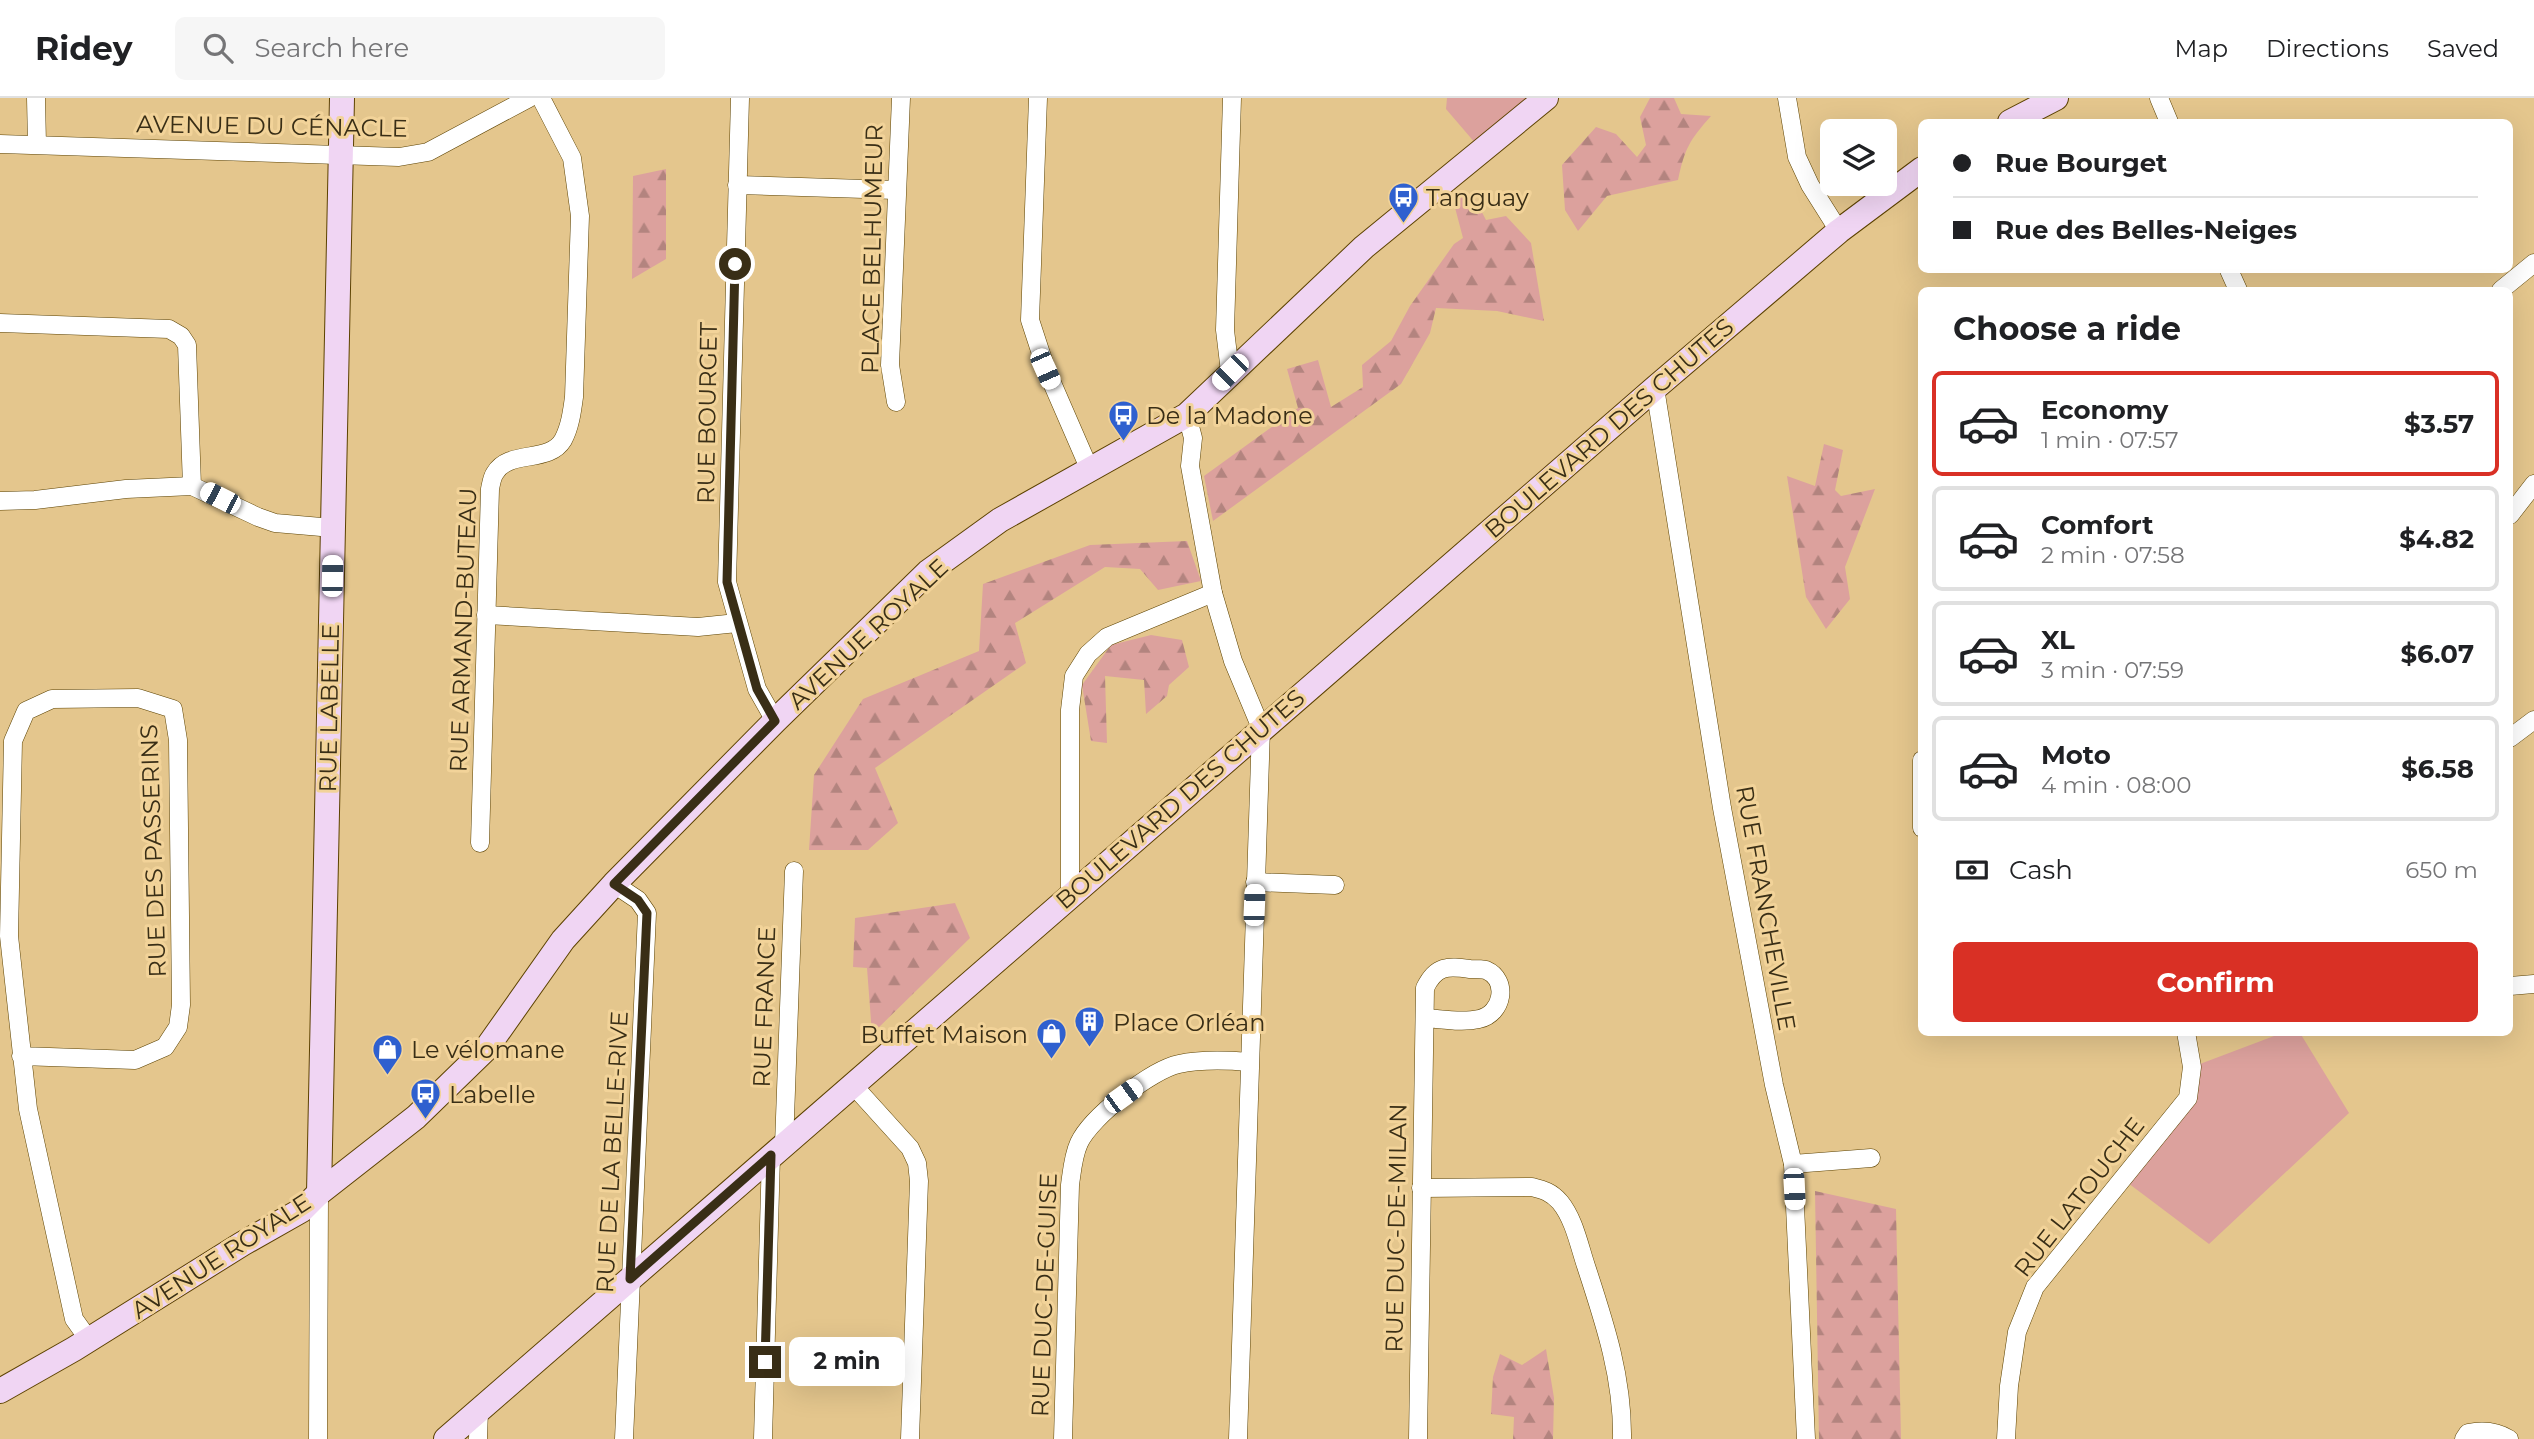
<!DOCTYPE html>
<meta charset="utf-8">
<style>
body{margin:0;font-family:Montserrat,sans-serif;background:#f6f6f6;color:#202124;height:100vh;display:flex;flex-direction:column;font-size:26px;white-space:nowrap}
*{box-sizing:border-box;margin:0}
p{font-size:23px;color:#757577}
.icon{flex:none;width:38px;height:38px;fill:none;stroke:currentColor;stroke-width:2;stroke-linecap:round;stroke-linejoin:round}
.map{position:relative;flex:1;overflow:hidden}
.sheet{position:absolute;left:1918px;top:189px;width:595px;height:749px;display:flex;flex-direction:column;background:#fff;border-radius:10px;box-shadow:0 7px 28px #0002}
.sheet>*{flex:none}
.top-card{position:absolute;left:1918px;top:21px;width:595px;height:154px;border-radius:10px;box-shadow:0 7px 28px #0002;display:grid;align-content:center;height:154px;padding:0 35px;background:#fff}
.buttons{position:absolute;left:1820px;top:21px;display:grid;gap:14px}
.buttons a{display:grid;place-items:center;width:77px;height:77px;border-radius:10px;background:#fff;box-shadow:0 7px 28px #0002;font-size:35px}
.end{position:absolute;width:32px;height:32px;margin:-16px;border:9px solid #392e16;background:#fff;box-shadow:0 0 0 4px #fff}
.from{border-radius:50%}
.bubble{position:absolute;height:49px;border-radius:10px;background:#fff;box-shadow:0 7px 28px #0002;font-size:23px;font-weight:700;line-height:49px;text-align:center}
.car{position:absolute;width:21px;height:42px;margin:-21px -10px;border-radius:9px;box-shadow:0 0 5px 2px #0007;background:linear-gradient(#fff 24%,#345 0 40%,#fff 0 76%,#345 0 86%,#fff 0)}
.top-card b{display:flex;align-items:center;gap:24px;height:66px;font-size:26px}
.top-card b+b{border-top:2px solid #e0e0e0}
.top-card i{width:18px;height:18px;background:#202124}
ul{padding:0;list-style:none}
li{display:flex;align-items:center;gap:21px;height:105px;margin:0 14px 10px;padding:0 21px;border:4px solid #e0e0e0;border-radius:10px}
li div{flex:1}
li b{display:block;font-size:26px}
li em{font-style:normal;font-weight:700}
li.on{border-color:#d93025}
li>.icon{width:63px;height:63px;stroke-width:1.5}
h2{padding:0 35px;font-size:32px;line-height:84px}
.pay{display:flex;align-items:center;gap:18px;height:77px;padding:0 35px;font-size:26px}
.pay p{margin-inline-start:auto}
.cta{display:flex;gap:14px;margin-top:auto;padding:14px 35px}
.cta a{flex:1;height:80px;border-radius:10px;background:#d93025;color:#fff;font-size:28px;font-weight:700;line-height:80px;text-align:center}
header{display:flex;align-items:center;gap:42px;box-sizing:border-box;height:98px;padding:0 35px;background:#fff;border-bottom:2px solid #e0e0e0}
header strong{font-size:33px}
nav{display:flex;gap:38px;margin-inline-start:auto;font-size:24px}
.search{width:490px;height:63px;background:#f6f6f6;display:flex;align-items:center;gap:18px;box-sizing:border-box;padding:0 24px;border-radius:10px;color:#757577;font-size:26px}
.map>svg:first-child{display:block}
.forest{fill:url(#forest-firs)}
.park{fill:#dca19d}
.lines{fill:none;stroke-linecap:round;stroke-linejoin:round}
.street-casing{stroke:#5c4200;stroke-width:19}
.secondary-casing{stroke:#5c4200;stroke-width:26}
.street{stroke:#fff;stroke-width:18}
.secondary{stroke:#f0d5f3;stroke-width:24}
.route{stroke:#392e16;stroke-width:9}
.labels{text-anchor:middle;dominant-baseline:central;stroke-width:6;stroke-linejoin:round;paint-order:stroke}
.street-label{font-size:24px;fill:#392e16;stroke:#f2d399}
.poi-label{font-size:24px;fill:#392e16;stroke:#f2d399;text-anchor:start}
</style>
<header>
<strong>Ridey</strong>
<div class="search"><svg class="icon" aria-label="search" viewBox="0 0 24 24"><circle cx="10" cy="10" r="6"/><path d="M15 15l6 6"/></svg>Search here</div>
<nav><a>Map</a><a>Directions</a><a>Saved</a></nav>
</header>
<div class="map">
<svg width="2534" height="1341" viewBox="0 0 2534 1341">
<defs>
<pattern id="forest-firs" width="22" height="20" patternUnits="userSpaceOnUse" patternTransform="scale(1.75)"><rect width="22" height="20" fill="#dca19d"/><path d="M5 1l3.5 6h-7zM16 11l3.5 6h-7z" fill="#b3847f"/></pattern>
</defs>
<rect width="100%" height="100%" fill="#e4c68d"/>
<g class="forest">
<path d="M 1650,0 L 1674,0 L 1681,16 L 1711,18 C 1689,43 1685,50 1678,82 L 1607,98 L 1578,133 L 1565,112 L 1562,67 L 1596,29 L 1616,36 L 1637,59 L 1646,47 L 1640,19 Z"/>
<polygon points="666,71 666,161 632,181 633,78"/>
<polygon points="1472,95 1486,122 1506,118 1531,145 1544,223 1497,213 1436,210 1430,235 1401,286 1213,423 1204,378 1298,310 1287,271 1318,262 1331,309 1363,289 1362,267 1391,243 1410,208 1454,146 1463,140 1453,102"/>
<polygon points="1824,346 1843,352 1835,392 1841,398 1875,391 1845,469 1850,501 1826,531 1806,499 1787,378 1815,388"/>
<polygon points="1187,443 1201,483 1158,492 1140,471 1105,469 1015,525 1026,565 875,670 898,725 868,752 809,752 814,677 863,601 979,553 983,486 1090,447"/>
<polygon points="1151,537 1182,542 1189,569 1169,587 1167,598 1146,616 1144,582 1105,578 1107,645 1091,643 1082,587 1111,547"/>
<polygon points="955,805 970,840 872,936 867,870 853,869 855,820"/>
<polygon points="1815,1093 1896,1111 1901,1341 1819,1341"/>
<polygon points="1546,1251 1554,1300 1553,1341 1513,1341 1514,1319 1491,1316 1493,1279 1500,1256 1522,1267"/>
</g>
<g class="park">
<polygon points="1447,0 1546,0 1482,53 1446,11"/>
<polygon points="2282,935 2300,935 2349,1015 2209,1146 2124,1082 2167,1027 2192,969"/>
</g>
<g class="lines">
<defs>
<g id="street">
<polyline points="36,0 37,46"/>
<polyline points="740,0 727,484 757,591 775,623"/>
<polyline points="1038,0 1030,222 1046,271 1089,370"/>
<polyline points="1787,0 1797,59 1810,87 1839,133"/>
<polyline points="2159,0 2169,24"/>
<polyline points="0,46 399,59 428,54 529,0"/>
<polyline points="737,87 896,92"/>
<polyline points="2229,172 2238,192"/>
<polyline points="2501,192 2534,165"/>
<polyline points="0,225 169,231 181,238 187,247 192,388"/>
<polyline points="1230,274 1225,232 1232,0"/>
<polyline points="1655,290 1722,710 1774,987 1793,1066 1806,1341"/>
<polyline points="896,304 890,267 901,0"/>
<polyline points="1187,317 1193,340 1190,368 1213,495 1233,563 1261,630 1238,1341"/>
<polyline points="0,403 35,402 126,391 192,388 258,419 275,425 333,430"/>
<polyline points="2510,417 2534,386"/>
<polyline points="486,517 698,529 737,525"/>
<polyline points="2510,640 2534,622"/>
<polyline points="1922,662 1922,730"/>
<path d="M 480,745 L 490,391 C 491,386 492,379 495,375 C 509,351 549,366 563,342 C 570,329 572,314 574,299 L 580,118 L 572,60 L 541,0"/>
<polyline points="1255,784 1335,787"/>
<polyline points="614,786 638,802 647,815 624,1341"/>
<polyline points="1070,797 1070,612 1074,578 1088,556 1107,539 1213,495"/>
<polyline points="2510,888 2534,886"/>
<polyline points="21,958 135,962 165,949 178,929 181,907 178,642 173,611 138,600 52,601 26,613 13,643 9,838 28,1011 74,1221 89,1242"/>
<polyline points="853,987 910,1050 917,1065 919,1083 910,1341"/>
<polyline points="784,1047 794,773"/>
<polyline points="1793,1066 1871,1060"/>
<path d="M 1421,1090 L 1532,1089 C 1544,1092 1551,1094 1560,1104 C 1574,1121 1579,1147 1586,1168 C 1605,1226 1623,1280 1622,1341"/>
<polyline points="318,1341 319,1095"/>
<polyline points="478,1341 479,1312"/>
<polyline points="763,1341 771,1057"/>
<path d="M 1063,1341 L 1070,1087 C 1072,1073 1073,1058 1079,1045 C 1091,1019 1151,972 1179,966 C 1202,961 1225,962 1249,964"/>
<path d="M 1418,1341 L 1425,890 C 1436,867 1448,868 1470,871 C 1475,871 1482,871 1486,872 C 1509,882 1503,916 1479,921 C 1462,925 1442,921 1425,920"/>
<polyline points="2006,1341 2009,1288 2017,1234 2035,1189 2188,1000 2192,969 2186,934"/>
<path d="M 2464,1341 L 2468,1335 C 2483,1332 2496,1333 2509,1341"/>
</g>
<g id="secondary">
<polyline points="2010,24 2056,0"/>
<polyline points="319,1095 342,0"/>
<polyline points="0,1293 74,1251 242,1146 302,1112 319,1095 416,1019 486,951 563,842 614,786 775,623 928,474 1000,422 1187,317 1364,149 1546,0"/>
<polyline points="446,1341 1655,290 1839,133 1922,71"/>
</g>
</defs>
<use href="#street" class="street-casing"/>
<use href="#secondary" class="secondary-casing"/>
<use href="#street" class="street"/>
<use href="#secondary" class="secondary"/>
</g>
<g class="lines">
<polyline class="route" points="735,166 727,484 757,591 775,623 614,786 638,802 647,815 630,1181 771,1057 765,1264"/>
</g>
<defs>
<symbol id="bus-pin" viewBox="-11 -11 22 30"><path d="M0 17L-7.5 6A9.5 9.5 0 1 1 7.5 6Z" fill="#2f60cf" stroke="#f2d399"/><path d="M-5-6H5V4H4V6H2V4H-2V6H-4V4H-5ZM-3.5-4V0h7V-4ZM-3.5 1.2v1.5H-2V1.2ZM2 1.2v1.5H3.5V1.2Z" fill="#fff"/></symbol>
<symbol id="building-pin" viewBox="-11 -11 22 30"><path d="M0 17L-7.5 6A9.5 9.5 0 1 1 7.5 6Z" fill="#2f60cf" stroke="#f2d399"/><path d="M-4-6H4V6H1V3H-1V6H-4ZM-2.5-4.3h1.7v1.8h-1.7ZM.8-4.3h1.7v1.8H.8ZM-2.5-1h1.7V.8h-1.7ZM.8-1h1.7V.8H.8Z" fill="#fff"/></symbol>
<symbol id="shop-pin" viewBox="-11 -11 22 30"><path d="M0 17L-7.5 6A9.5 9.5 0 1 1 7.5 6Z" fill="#2f60cf" stroke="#f2d399"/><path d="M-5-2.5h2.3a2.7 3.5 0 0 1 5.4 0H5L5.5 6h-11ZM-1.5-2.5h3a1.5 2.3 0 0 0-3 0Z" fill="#fff"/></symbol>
</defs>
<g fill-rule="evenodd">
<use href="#bus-pin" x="1386" y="82" width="35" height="47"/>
<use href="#bus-pin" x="1106" y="300" width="35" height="47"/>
<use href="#building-pin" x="1072" y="906" width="35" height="47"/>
<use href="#shop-pin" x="1034" y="918" width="35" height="47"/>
<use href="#shop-pin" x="370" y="934" width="35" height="47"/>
<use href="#bus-pin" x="408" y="978" width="35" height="47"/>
</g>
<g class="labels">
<g class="street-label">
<text transform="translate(272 28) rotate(1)">AVENUE DU CÉNACLE</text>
<text transform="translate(872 151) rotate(-89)">PLACE BELHUMEUR</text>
<text transform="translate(707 315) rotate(-89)">RUE BOURGET</text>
<text transform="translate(1609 330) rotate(-41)">BOULEVARD DES CHUTES</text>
<text transform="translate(463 532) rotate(-88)">RUE ARMAND-BUTEAU</text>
<text transform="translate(868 536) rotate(-43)">AVENUE ROYALE</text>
<text transform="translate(329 610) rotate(-89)">RUE LABELLE</text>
<text transform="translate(1180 701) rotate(-41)">BOULEVARD DES CHUTES</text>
<text transform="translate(153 753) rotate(-92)">RUE DES PASSERINS</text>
<text transform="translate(1766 810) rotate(80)">RUE FRANCHEVILLE</text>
<text transform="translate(764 909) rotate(-88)">RUE FRANCE</text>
<text transform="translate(612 1054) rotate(-87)">RUE DE LA BELLE-RIVE</text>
<text transform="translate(2079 1099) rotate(-52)">RUE LATOUCHE</text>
<text transform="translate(1396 1130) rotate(-89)">RUE DUC-DE-MILAN</text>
<text transform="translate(221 1158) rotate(-33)">AVENUE ROYALE</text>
<text transform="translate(1044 1197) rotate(-88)">RUE DUC-DE-GUISE</text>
</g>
<g class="poi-label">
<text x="1426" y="99">Tanguay</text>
<text x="1146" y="317">De la Madone</text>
<text x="1113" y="924">Place Orléan</text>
<text x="1028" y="936" text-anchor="end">Buffet Maison</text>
<text x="411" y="951">Le vélomane</text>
<text x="449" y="996">Labelle</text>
</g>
</g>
</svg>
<div class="buttons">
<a><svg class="icon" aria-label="layers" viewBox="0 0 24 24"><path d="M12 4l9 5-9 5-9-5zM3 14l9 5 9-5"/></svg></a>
</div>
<i class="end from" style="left:735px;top:166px"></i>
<i class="end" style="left:765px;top:1264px"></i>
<div class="bubble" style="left:789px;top:1239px;width:116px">2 min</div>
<i class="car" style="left:1045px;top:271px;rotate:156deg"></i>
<i class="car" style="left:1230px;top:274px;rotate:225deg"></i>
<i class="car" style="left:220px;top:400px;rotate:297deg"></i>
<i class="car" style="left:332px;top:478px;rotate:1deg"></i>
<i class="car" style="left:1254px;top:807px;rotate:2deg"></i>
<i class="car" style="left:1123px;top:998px;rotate:54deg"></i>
<i class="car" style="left:1794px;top:1091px;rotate:177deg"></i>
<div class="top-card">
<b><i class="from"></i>Rue Bourget</b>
<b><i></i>Rue des Belles-Neiges</b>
</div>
<section class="sheet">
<h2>Choose a ride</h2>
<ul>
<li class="on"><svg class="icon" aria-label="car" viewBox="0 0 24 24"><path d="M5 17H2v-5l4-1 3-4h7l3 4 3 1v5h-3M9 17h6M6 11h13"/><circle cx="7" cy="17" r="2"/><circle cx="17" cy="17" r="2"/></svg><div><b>Economy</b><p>1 min · 07:57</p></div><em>$3.57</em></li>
<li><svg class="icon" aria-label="car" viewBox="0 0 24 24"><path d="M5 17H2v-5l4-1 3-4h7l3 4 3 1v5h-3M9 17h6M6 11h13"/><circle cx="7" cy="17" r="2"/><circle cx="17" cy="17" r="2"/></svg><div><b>Comfort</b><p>2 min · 07:58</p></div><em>$4.82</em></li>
<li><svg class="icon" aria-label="car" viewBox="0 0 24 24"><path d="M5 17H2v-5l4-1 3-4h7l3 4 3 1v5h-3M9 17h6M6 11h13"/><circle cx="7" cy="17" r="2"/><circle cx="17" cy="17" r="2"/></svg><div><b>XL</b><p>3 min · 07:59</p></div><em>$6.07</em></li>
<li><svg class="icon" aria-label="car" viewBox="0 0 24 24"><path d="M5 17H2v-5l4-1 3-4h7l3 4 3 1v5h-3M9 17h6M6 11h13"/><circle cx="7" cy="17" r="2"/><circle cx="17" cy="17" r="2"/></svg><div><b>Moto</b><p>4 min · 08:00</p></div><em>$6.58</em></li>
</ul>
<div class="pay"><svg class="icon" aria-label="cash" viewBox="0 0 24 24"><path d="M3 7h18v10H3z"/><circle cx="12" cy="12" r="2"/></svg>Cash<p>650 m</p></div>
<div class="cta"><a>Confirm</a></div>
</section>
</div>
